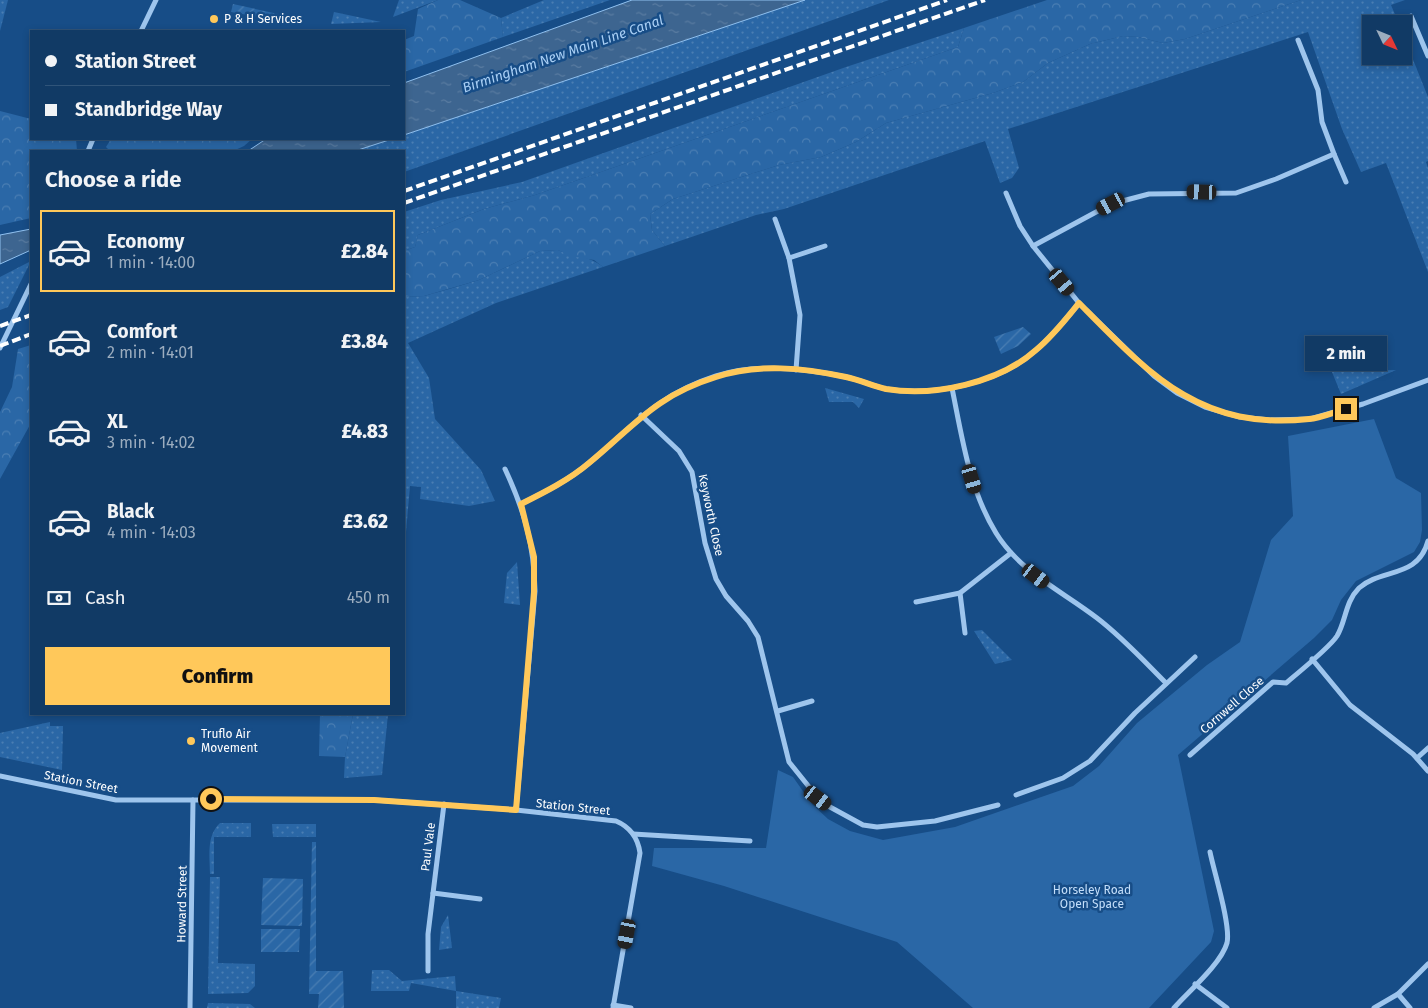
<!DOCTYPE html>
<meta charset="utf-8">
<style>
body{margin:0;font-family:"Fira Sans",sans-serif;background:#1a416b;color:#f1f3f6;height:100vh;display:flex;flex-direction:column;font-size:19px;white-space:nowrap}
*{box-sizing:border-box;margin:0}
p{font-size:16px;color:#9cadbf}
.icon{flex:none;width:28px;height:28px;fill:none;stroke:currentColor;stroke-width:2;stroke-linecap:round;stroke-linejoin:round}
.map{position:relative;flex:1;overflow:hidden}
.side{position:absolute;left:30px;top:150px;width:375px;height:565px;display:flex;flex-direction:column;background:#113a65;border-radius:0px;box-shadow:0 2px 8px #0003,0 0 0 1px #305479}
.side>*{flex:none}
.hud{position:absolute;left:30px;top:30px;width:375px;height:110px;border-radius:0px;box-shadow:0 2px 8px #0003,0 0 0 1px #305479;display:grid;align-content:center;height:110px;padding:0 15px;background:#113a65}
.needle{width:32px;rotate:133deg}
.tools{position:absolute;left:1362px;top:15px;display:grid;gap:10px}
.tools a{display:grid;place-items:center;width:50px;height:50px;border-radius:0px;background:#113a65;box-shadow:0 2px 8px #0003,0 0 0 1px #305479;font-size:25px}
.end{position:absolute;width:22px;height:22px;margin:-11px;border:6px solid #ffc85a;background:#111;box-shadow:0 0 0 2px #111}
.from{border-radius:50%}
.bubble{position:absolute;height:35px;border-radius:0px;background:#113a65;box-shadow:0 2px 8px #0003,0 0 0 1px #305479;font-size:16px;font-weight:800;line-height:35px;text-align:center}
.car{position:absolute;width:15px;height:30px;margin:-15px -8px;border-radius:6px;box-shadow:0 0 4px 1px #0007;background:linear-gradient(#222 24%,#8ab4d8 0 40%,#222 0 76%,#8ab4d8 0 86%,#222 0)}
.hud b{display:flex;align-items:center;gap:18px;height:48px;font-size:19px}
.hud b+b{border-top:1px solid #305479}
.hud i{width:12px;height:12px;background:#f1f3f6}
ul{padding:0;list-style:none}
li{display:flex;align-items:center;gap:15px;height:82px;margin:0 10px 8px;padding:0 5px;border:2px solid transparent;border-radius:0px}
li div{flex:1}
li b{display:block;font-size:19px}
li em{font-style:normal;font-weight:800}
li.current{border-color:#ffc85a}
li>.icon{width:45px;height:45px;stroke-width:1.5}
h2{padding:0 15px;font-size:22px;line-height:60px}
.pay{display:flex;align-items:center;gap:12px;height:55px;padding:0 15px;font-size:19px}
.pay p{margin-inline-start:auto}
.button{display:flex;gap:10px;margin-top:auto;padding:10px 15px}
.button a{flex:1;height:58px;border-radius:0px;background:#ffc85a;color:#111;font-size:20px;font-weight:800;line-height:58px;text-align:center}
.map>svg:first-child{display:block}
.grass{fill:url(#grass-dots)}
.forest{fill:url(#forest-crowns)}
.park{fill:#2a67a6}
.garden{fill:url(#garden-furrows)}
.water{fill:url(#water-ripples);stroke:#90c1f0}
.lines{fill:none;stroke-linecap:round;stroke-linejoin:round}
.minor{stroke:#9ec5ed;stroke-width:5}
.rail{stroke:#fff;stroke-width:4;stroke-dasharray:9 4;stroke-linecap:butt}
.route{stroke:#ffc85a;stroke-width:6}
.poi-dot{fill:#ffc85a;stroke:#174d87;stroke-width:2}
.labels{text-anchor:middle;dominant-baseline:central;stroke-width:5;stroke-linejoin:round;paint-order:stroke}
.poi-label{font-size:12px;fill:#fff;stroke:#174d87;text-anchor:start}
.street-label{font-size:12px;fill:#fff;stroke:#174d87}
.park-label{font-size:12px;fill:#c3defa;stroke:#174d87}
.water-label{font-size:14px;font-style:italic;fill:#a9cff5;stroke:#174d87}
</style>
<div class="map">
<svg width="1428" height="1008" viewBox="0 0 1428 1008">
<defs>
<pattern id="grass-dots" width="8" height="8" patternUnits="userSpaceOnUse" patternTransform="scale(1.25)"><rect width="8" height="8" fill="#2a67a6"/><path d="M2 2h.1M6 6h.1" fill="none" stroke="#4a7eb3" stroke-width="1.8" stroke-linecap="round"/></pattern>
<pattern id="forest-crowns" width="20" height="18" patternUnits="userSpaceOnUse" patternTransform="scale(1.25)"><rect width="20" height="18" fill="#2a67a6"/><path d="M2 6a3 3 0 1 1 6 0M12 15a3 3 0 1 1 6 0" fill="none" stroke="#4a7eb3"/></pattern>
<pattern id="garden-furrows" width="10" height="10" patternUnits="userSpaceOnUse" patternTransform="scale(1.25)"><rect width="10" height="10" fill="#2a67a6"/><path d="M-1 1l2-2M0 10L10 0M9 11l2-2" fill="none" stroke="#4a7eb3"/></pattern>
<pattern id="water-ripples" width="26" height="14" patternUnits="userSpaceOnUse" patternTransform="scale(1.25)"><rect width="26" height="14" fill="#3d6590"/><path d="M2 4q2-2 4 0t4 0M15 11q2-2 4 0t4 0" fill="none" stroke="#5a7ca1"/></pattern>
</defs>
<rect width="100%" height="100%" fill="#174d87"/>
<g class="grass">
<polygon points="0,0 8,0 0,31"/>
<polygon points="399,0 438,0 393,17"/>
<polygon points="544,0 610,0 503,37 501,18"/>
<polygon points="805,0 889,0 404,172 404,151 355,151 392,139 404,139 404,135"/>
<polygon points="1301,0 1405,0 1391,5 1399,24 1371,24 1371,56 1404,56 1404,37 1428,97 1428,161 1426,162 1428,168 1428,272 1386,163 1361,172 1342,129 1308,32 1008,129 1019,168 1012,178 1000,183 985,141 784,209 756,215 665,246 652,230 650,214 673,199 779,165 821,157 856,142 886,123 993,93 1023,82 1048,63 1090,44 1123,36 1138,37 1163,43 1185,39"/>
<polygon points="334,12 381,22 331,24"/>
<polygon points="964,28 958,47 535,195 484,209 418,235 415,247 404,251 404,212 441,200 522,182 846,67"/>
<path d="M 558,250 C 573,257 591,256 603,267 L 496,303 L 408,343 L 429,378 L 435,419 L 481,470 L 495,501 L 469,506 L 420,499 L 421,487 L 410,486 L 404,555 L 404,297 L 424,296 L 449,289 L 479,280 L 540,251 Z"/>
<polygon points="31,261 8,307 0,310 0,277"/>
<polygon points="1396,370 1341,394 1332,372"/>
<polygon points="825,388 864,399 859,408 853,402 829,402"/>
<polygon points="517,562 520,605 504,603 507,573"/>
<polygon points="982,630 1012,660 995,664 974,631"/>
<polygon points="353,714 388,714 382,775 344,778 345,757"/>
<polygon points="50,722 50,726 63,726 62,770 0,757 0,733"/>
<path d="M 220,823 L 251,823 L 251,837 L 214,837 L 214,874 L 210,874 C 210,856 206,836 220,823 Z"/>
<polygon points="272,824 316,824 316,837 273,837"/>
<polygon points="210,877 220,877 218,963 255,964 255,986 248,993 208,994"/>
<polygon points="448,915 452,948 439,950 441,927"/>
<polygon points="372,970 389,970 402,981 455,976 456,991 501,998 499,1008 456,1008 456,991 411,983 409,991 371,991"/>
<polygon points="208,1003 250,1004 255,1008 207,1008"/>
</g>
<g class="forest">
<polygon points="438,0 460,0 501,18 503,37 404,72 404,40 414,36 418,9"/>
<polygon points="1047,0 1301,0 1185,39 1163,43 1138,37 1123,36 1090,44 1048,63 1023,82 993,93 886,123 856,142 821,157 779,165 673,199 650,214 652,230 665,246 603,267 594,260 570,256 558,250 540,251 479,280 424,296 404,297 404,251 415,247 418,235 484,209 535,195 958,47 964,28"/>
<polygon points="0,111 31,119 31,139 76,139 77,151 31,151 31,218 0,225"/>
<polygon points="111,139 252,139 244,146 233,151 110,151 106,147"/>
<polygon points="31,345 31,423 0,479 0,412 12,387 18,349"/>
<polygon points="320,714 353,714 345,757 319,756"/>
</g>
<polygon class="park" points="1374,419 1396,478 1421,493 1422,530 1420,542 1414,552 1356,581 1341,600 1332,620 1314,638 1178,755 1214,931 1211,942 1149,1008 973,1008 897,942 724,886 652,866 654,848 766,848 778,770 793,777 812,804 828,819 850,831 883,840 955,827 1073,786 1099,766 1137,723 1207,665 1240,642 1271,540 1293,516 1288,436"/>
<g class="garden">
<polygon points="233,4 292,17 291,23 231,12"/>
<polygon points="1023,327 1031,334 1018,346 1001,354 994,337"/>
<polygon points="312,842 316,842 316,971 343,971 344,1008 318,1008 319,994 309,994"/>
<polygon points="263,878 303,879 302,926 261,925"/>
<polygon points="261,929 300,929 299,952 261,952"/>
</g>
<g class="water">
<polygon points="632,0 805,0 404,135 404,83"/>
<polygon points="266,139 392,139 355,151 248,151"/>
<polygon points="31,229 31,250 0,264 0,235"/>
</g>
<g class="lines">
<g class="minor">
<polyline points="1411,16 1428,56"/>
<polyline points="141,31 156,0"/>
<polyline points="88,151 93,139"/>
<polyline points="1334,154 1346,182"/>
<polyline points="1006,193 1020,226 1033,246 1079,303 1154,376 1177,393 1205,407 1240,417 1270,420 1310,419 1363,404 1428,380"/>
<polyline points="775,219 789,258 800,315 796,370"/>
<polyline points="1033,246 1111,204 1149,194 1236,193 1276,179 1334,154 1322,122 1318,90 1298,40"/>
<polyline points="789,258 825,246"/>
<polyline points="0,348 31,284"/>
<path d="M 952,388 C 962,437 969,489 996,533 C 1020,572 1062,591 1097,618 C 1122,637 1144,661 1166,683"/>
<polyline points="641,415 679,451 692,472 705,543 716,579 726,596 748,621 758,637 789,762 818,798 830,807 863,825 877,827 935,821 998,805"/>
<path d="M 505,469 C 525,512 534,545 535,591 L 516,810"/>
<path d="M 521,504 C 545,492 569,480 589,463 C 635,425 655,396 716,376 C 757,363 804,368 846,377 C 860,380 873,386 886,389 C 934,397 1000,383 1036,350 C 1053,336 1066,319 1079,303"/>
<polyline points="960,593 965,633"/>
<polyline points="916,602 960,593 1011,553"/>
<polyline points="1312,659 1350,705 1413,754 1428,771"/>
<polyline points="778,711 812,701"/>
<path d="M 1190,755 L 1273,682 L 1286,683 C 1298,673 1330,647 1337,636 C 1346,621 1345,602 1359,588 C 1381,568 1418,579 1428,541"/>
<polyline points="1417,758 1428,748"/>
<path d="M 0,776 L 116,800 L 374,800 L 516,810 L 616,821 C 630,827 638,838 640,853 L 613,1008"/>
<polyline points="1016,795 1063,778 1090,761 1135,713 1195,657"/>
<polyline points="633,834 750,841"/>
<polyline points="433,893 480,899"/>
<polyline points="428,971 428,934 444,804"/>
<polyline points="1195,984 1227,1008"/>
<polyline points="1398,994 1410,1008"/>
<polyline points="613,1005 631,1008"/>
<polyline points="190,1008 193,800"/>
<path d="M 1174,1008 C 1188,992 1221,964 1227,943 C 1231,925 1214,872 1210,852"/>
<polyline points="1374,1008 1398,994 1428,964"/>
</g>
<g class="rail">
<polyline points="404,191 947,0"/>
<polyline points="404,203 985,0"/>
<polyline points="0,326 31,315"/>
<polyline points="0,346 31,334"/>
</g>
</g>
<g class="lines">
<path class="route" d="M 211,799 L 374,800 L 516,810 L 534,592 L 534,557 L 521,504 C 545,492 569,480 589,463 C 635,425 655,396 716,377 C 758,363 804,368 846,377 C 860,380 873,386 886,389 C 934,397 999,383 1036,350 C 1053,336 1066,319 1079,303 C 1149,374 1200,431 1309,419 C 1321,418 1334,412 1346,409"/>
</g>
<g class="poi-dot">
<circle cx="214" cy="19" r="5"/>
<circle cx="191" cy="741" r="5"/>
</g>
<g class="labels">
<g class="poi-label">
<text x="224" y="19">P &amp; H Services</text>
<text x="201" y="734">Truflo Air<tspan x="201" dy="14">Movement</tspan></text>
</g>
<g class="street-label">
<text transform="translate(711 515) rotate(78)">Keyworth Close</text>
<text transform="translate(1232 705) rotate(-41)">Cornwell Close</text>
<text transform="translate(81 782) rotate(11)">Station Street</text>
<text transform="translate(573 807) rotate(6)">Station Street</text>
<text transform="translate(428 847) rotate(-83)">Paul Vale</text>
<text transform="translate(182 904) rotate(-89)">Howard Street</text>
</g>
<g class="park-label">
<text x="1092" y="890">Horseley Road<tspan x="1092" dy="14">Open Space</tspan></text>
</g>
<g class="water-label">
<text transform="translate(563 54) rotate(-19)">Birmingham New Main Line Canal</text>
</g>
</g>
</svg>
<div class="tools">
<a><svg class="needle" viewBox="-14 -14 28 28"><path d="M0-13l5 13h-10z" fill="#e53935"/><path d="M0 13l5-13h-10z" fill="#9cadbf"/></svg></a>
</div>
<i class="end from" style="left:211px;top:799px"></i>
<i class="end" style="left:1346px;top:409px"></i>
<div class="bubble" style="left:1305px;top:336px;width:82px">2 min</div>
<i class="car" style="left:1202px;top:192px;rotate:272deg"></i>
<i class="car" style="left:1111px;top:204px;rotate:242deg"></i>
<i class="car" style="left:1062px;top:282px;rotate:140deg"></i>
<i class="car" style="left:972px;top:479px;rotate:163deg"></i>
<i class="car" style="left:1036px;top:576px;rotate:127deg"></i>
<i class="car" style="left:818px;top:798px;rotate:127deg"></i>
<i class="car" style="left:627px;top:934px;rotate:191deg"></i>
<div class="hud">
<b><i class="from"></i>Station Street</b>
<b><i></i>Standbridge Way</b>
</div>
<section class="side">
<h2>Choose a ride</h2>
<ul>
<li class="current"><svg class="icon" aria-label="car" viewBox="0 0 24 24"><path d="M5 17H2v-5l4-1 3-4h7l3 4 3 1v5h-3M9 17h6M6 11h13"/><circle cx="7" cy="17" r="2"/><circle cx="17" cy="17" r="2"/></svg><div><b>Economy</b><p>1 min · 14:00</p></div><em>£2.84</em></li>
<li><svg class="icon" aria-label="car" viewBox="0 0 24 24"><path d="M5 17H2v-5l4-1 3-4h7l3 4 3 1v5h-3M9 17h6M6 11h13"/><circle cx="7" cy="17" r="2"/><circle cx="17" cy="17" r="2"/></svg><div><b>Comfort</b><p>2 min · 14:01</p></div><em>£3.84</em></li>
<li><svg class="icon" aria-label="car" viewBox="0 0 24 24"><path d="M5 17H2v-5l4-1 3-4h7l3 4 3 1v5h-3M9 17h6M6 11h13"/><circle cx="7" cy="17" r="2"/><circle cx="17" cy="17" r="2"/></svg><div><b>XL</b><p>3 min · 14:02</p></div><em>£4.83</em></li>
<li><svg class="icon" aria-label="car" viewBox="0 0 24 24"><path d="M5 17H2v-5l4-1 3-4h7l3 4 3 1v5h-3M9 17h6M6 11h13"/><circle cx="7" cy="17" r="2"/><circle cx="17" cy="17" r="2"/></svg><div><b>Black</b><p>4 min · 14:03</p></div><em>£3.62</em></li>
</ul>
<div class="pay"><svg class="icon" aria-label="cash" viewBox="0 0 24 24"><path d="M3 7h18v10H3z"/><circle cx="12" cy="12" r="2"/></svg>Cash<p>450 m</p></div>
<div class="button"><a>Confirm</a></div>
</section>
</div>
